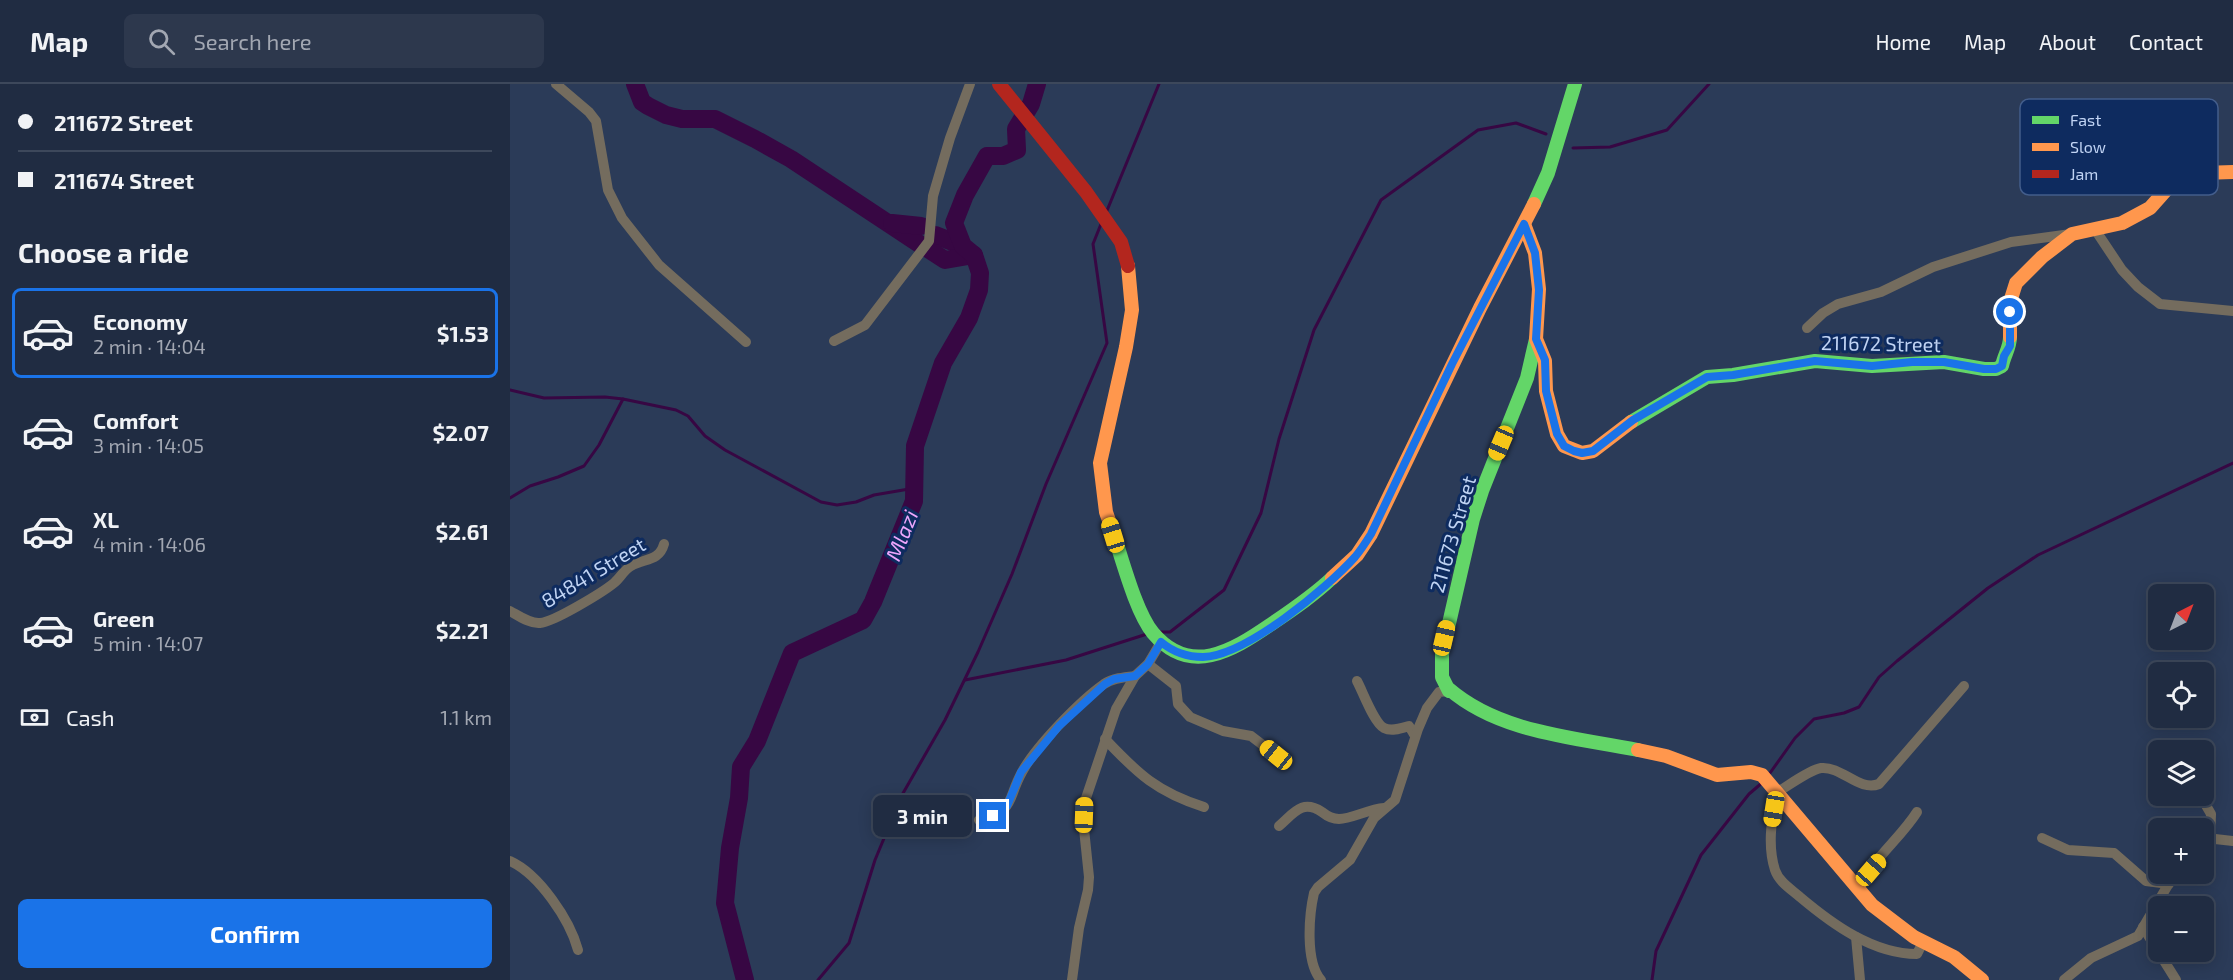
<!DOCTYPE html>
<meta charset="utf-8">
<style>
body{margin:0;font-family:"Exo 2",sans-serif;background:#2d384d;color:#f1f3f6;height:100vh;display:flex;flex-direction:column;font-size:22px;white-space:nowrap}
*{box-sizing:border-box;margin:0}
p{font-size:20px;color:#a2a7b2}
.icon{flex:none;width:33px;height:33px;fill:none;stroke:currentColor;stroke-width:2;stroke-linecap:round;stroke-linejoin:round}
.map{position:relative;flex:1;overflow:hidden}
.side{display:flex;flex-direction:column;background:#202c42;width:510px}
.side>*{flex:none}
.hud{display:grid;align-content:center;height:132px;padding:0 18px;background:#202c42}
.needle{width:39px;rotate:42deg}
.fabs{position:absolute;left:1638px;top:500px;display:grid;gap:12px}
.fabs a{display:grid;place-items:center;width:66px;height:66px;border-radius:9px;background:#202c42;box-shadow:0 3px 15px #0003,0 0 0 2px #3d485b;font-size:30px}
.end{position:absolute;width:27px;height:27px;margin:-14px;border:8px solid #1a73e8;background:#fff;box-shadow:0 0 0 3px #fff}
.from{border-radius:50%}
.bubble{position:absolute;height:42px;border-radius:9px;background:#202c42;box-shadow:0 3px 15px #0003,0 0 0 2px #3d485b;font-size:20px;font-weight:700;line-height:42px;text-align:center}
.car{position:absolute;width:18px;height:36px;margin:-18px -9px;border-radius:8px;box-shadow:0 0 4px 2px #0007;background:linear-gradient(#f5c518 24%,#345 0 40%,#f5c518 0 76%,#345 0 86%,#f5c518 0)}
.hud b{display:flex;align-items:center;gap:21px;height:57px;font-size:22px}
.hud b+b{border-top:2px solid #3d485b}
.hud i{width:15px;height:15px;background:#f1f3f6}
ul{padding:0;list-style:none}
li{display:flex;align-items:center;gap:18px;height:90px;margin:0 12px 9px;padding:0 6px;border:3px solid transparent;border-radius:9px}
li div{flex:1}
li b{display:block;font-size:22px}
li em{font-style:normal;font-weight:700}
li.selected{border-color:#1a73e8}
li>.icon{width:54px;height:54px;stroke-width:1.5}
h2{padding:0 18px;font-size:27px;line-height:72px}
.pay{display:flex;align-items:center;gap:15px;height:66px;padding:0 18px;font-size:22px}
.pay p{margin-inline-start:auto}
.primary-button{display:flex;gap:12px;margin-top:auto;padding:12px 18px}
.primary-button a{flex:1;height:69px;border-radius:9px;background:#1a73e8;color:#fff;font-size:24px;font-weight:700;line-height:69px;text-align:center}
header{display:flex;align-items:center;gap:36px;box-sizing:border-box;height:84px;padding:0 30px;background:#202c42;border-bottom:2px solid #3d485b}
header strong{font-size:28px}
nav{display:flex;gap:33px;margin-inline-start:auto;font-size:21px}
.search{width:420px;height:54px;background:#2d384d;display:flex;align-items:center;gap:15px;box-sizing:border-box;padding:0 21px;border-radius:9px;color:#a2a7b2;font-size:22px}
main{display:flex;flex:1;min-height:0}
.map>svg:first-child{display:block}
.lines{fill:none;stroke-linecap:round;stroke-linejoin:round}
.stream{stroke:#370743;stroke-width:3}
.river{stroke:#370743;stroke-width:18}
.street{stroke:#746c5e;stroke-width:10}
.fast{stroke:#63d668;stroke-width:14}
.slow{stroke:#ff974d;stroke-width:14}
.jam{stroke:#b3261e;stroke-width:14}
.route{stroke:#1a73e8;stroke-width:8}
.labels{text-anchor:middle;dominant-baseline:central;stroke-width:6;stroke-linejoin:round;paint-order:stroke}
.street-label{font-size:20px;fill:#c0d3f3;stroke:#0e2b5f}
.water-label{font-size:21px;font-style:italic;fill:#eda6fc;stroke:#0e2b5f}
.key{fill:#0e2b5f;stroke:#435d8b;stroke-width:1.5}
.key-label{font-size:16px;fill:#c0d3f3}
</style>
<header>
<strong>Map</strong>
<div class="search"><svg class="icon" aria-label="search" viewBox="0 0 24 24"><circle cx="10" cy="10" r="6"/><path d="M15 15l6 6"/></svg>Search here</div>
<nav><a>Home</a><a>Map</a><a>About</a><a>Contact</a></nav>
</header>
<main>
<section class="side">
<div class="hud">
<b><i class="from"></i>211672 Street</b>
<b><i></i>211674 Street</b>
</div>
<h2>Choose a ride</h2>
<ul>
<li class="selected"><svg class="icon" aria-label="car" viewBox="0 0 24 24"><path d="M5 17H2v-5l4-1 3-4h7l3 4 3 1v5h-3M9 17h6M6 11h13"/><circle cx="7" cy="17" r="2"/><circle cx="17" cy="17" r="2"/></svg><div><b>Economy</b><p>2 min · 14:04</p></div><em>$1.53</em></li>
<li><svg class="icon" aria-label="car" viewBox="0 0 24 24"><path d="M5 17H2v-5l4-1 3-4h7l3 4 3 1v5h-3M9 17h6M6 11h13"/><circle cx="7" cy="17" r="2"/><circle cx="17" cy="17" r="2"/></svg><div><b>Comfort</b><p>3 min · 14:05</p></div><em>$2.07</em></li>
<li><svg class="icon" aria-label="car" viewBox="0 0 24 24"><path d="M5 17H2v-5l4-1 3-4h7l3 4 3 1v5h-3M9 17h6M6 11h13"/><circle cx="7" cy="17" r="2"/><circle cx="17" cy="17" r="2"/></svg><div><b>XL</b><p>4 min · 14:06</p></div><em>$2.61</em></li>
<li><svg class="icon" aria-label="car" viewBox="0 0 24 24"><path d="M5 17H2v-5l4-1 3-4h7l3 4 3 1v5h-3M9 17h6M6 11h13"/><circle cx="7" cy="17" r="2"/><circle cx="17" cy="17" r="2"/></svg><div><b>Green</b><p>5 min · 14:07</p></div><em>$2.21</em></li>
</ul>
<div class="pay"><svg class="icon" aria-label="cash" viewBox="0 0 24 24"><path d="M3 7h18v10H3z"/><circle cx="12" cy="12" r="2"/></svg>Cash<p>1.1 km</p></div>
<div class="primary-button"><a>Confirm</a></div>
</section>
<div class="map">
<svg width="1723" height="896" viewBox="0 0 1723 896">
<rect width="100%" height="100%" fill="#2b3b58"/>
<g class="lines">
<g class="stream">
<polyline points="1063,64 1100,63 1157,46 1199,0"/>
<polyline points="596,129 649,0"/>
<polyline points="0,306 34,314 95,313 113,315 166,326 178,332 195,352 215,366 311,418 327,421 346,418 364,411 405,404"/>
<polyline points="0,414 20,402 48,393 74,382 89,361 113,315"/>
<polyline points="649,548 660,548 714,506 751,429 769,355 804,246 871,116 968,46 1006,39 1036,50"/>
<polyline points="455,596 556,576 637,550"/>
<polyline points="1260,689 1285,654 1304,635 1334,629 1349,623 1369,593 1387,577 1478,504 1528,471 1723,379"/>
<polyline points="308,896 339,859 365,776 392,711 435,636 468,568 502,490 536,400 597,259 583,160 591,140"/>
<polyline points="1142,896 1146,867 1191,771 1239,710 1253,698"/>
</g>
<g class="river">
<polyline points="125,0 132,18 138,22 156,31 172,35 205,35 245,55 281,75 411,161"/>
<polyline points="382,139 411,142"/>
<polyline points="425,151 453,162"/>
<polyline points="418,165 435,176 464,171"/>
<polyline points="235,896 215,819 220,764 229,714 231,683 247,657 282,569 353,536 363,518 404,417 405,362 433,279 459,234 469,206 470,189 464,171 453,162 444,139 455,111 477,72 493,72 507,66 506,45 521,20 527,0"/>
</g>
<g class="street">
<polyline points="46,0 79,28 86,37 98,106 112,134 149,181 236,258"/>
<polyline points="1584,144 1612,186 1628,203 1650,220 1723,227"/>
<polyline points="1297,244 1313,229 1328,220 1371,208 1423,183 1501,158 1561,150"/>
<polyline points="324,257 355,241 419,157 423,112 440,54 460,0"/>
<path d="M 0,527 C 9,532 20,540 30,539 C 44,538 93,508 104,499 C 110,494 114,486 121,482 C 134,474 149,478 154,460"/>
<polyline points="638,580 666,602 668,620 680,633 713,647 741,652 766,671"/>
<path d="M 847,597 C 853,608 864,639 874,644 C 882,648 892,644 899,642 L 905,652"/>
<path d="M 595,655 C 628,690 647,708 694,723"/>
<polyline points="1690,711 1701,730 1700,757"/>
<path d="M 469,736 C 507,725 496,717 512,688 C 526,662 570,617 594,600 C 603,594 615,593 625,592"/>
<path d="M 769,742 C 784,729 792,715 812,728 C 817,732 823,735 829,735 C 841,735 859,725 874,724"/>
<polyline points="1532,754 1558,766 1604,769 1636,797 1659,800"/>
<polyline points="1694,760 1705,755 1723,757"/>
<path d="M 0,777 C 29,790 60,836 68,866"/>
<path d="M 1349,806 C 1361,776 1390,755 1407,728"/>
<polyline points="1633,843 1666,896"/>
<polyline points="1346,853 1350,896"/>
<path d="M 1413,858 L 1407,870 C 1363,870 1322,840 1290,813 C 1281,805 1269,798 1265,786 C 1257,761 1262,735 1266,709 C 1278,702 1299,686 1311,684 C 1332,682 1349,708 1369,700 L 1454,602"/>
<polyline points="562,896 569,844 578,806 579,793 574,745 575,717 606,625 625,592 638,580 651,558"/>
<path d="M 811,896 C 795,878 799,831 804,809 L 808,803 L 840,776 L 864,734 L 885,716 L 908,645 L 917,624 L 929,608 L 939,607"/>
<polyline points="1554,896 1581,874 1628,852 1665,789"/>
</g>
<g class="fast">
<polyline points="1024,120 1038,89 1065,0"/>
<path d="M 1026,255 L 1017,294 L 972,407 L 963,435 L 932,570 L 932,593 L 939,607 L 939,605 C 990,649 1064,653 1128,666"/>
<path d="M 1121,338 L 1197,293 L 1223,291 L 1305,277 L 1362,282 L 1434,278 L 1474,285 L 1486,285 L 1492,282 C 1494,271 1500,264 1500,253"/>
<path d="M 604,451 C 613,478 626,528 643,549 C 680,593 722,567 760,541 C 782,526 803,512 822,494"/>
</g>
<g class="slow">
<polyline points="1014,140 1025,169 1029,205 1026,255 1035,277 1036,307 1047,350 1054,362 1072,369 1083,367 1121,338"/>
<polyline points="1500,253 1500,218 1506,199 1532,173 1562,150 1612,139 1640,124 1656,106 1673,95 1692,89 1723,88"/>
<polyline points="604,451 596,428 590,379 616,263 622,226 618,182"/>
<polyline points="822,494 847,471 861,450 970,224 1024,120"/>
<polyline points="1128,666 1156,672 1207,691 1241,688 1252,691 1362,821 1404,853 1444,873 1472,896"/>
</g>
<polyline class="jam" points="489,0 576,108 611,158 618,182"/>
</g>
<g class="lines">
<path class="route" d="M 483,732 L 491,729 L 497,722 L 511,688 L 549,642 L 595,600 L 604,595 L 625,592 L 638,580 L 651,558 C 663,568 677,573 693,573 C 736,572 817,504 845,473 C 851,466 856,458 861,450 L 942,280 L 1014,140 L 1025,169 L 1029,206 L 1026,255 L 1035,276 L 1036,307 L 1047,350 L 1054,362 L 1064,367 L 1072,369 L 1083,367 L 1123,336 L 1197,293 L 1223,291 L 1305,277 L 1362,282 L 1402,278 L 1434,278 L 1474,285 L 1486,285 L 1492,282 L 1494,272 L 1500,262 L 1500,228"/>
</g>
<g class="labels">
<g class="street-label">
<text transform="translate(1371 259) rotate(1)">211672 Street</text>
<text transform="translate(942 450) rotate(-74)">211673 Street</text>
<text transform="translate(83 488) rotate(-31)">84841 Street</text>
</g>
<g class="water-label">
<text transform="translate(391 451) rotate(-68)">Mlazi</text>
</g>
</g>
<rect x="1510" y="15" width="198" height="96" rx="9" class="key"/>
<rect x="1522" y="32" width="27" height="8" fill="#63d668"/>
<rect x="1522" y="59" width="27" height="8" fill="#ff974d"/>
<rect x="1522" y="86" width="27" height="8" fill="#b3261e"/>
<g class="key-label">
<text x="1560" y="42">Fast</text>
<text x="1560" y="69">Slow</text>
<text x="1560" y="96">Jam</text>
</g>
</svg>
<div class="fabs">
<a><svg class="needle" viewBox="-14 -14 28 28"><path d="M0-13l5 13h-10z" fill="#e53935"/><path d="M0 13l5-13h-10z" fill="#a2a7b2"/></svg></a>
<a><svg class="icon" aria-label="locate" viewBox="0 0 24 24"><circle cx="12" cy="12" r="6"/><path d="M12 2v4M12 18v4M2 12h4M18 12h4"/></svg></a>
<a><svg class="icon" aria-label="layers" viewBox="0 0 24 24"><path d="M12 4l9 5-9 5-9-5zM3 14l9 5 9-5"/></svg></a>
<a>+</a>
<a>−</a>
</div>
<i class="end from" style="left:1500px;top:228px"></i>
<i class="end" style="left:483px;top:732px"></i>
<div class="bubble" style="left:363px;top:711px;width:99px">3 min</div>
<i class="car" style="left:991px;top:359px;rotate:203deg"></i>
<i class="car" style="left:603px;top:451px;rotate:343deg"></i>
<i class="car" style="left:934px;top:554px;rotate:13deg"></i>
<i class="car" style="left:766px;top:671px;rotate:309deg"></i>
<i class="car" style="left:1264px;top:725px;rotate:189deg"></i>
<i class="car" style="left:574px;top:731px;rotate:2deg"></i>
<i class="car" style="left:1361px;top:786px;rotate:41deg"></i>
</div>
</main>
